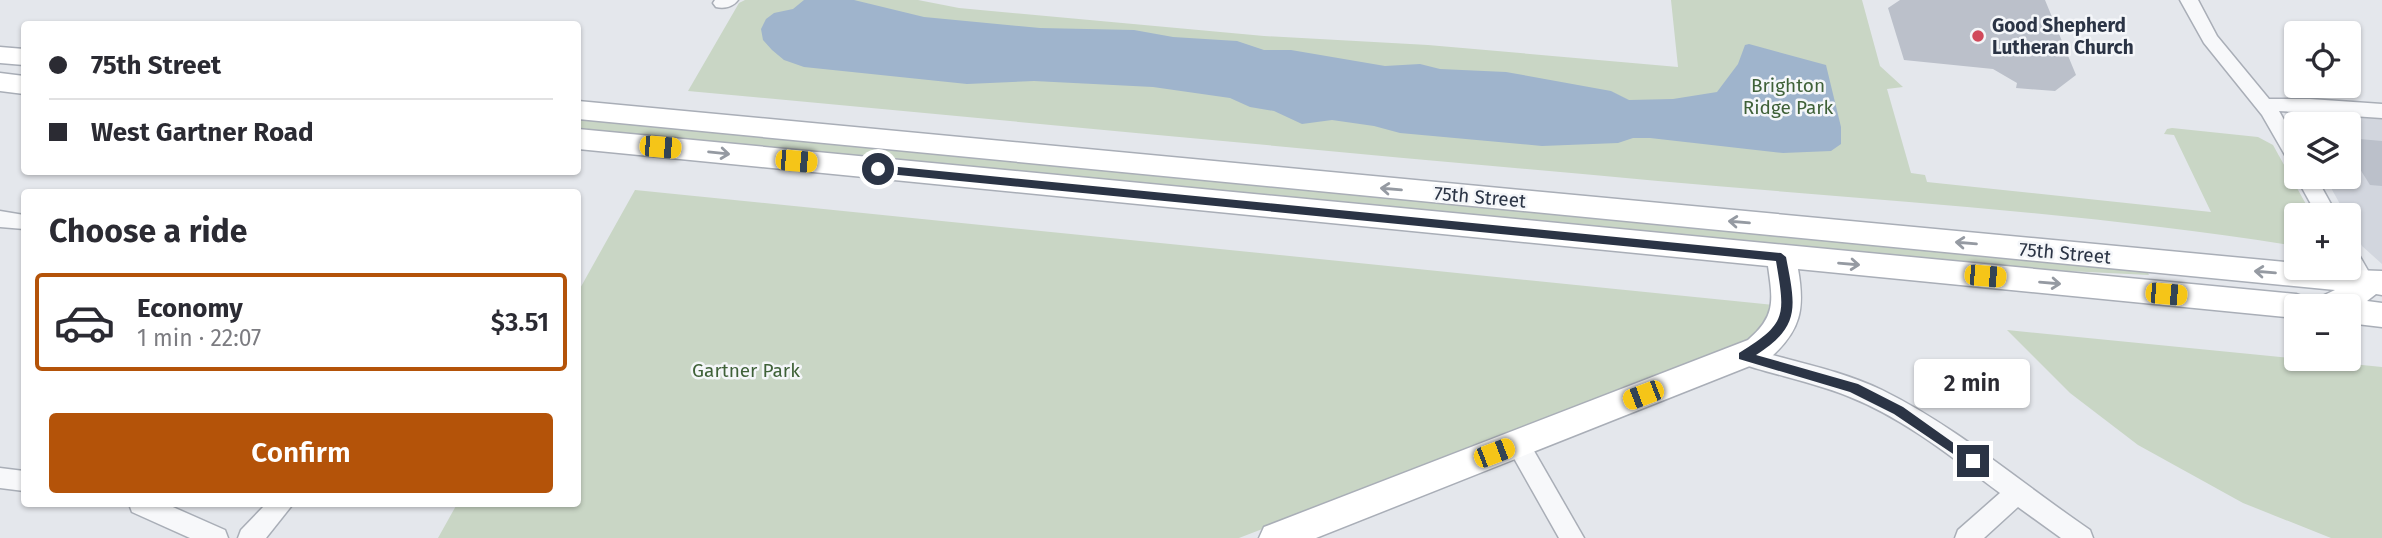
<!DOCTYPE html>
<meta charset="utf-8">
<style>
body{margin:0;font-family:"Fira Sans",sans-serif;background:#f2f2f3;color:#2b2b33;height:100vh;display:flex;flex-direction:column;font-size:26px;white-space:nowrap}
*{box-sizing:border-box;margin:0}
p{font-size:23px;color:#7c7c81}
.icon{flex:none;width:38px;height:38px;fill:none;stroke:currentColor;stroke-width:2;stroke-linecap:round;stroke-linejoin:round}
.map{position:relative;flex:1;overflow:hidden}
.panel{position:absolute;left:21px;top:189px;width:560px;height:318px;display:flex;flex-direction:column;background:#fff;border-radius:7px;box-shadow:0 2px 5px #0004}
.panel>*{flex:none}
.guide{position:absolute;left:21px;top:21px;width:560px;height:154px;border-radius:7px;box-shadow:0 2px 5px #0004;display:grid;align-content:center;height:154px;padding:0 28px;background:#fff}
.tools{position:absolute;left:2284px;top:21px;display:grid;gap:14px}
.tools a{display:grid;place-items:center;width:77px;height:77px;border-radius:7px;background:#fff;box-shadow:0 2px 5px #0004;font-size:35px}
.end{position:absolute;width:32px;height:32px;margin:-16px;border:9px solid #2b3445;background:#fff;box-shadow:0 0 0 4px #fff}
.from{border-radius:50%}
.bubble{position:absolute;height:49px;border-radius:7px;background:#fff;box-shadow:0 2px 5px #0004;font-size:23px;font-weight:600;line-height:49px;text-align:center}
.car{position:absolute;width:21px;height:42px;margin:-21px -10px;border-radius:9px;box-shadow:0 0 5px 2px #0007;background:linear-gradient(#f5c518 24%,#345 0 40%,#f5c518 0 76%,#345 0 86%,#f5c518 0)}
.guide b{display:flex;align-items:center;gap:24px;height:66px;font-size:26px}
.guide b+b{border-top:2px solid #e1e1e2}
.guide i{width:18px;height:18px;background:#2b2b33}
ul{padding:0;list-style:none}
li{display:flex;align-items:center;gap:21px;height:98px;margin:0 14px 10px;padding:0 14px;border:4px solid #e1e1e2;border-radius:7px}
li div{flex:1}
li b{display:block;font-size:26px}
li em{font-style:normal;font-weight:600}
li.current{border-color:#b45309}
li>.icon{width:63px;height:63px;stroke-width:1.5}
h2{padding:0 28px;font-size:32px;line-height:84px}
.primary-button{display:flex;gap:14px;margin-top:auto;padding:14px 28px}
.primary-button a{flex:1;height:80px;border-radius:7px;background:#b45309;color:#fff;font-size:28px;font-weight:600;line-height:80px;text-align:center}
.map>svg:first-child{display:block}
.built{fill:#d2d6de}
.green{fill:#c9d6c5}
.water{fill:#9fb4cc}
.building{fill:#bbc0ca}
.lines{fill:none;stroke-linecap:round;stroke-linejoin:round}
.street-casing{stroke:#a9aeb7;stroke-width:3}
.secondary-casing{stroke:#a9aeb7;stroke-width:3}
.street{fill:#f7f8fa;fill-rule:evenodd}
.secondary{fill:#fff;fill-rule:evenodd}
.oneway{stroke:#959aa2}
.route{fill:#2b3445}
.poi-dot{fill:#d1495b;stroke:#f4f6f9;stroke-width:2.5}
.labels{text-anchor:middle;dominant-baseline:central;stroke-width:5;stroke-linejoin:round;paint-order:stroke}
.poi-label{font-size:19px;font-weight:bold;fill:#2b3445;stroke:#f4f6f9;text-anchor:start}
.park-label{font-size:19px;fill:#3f6138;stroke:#f4f6f9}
.street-label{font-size:19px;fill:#2b3445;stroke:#f4f6f9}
</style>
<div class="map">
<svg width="2382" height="538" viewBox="0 0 2382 538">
<rect width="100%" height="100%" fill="#e4e7ec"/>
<polygon class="built" points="2279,104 2382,112 2382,264 2362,246 2349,221 2348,215 2346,215 2325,177 2348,177 2348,124 2296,124 2296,131"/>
<g class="green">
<path d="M 745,0 L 918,0 L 959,8 L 1264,36 L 1428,45 L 1678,67 L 1671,0 L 1862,0 L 1880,66 L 1903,87 L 1887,89 L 1911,173 L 1925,175 L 1927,182 L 2211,212 L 2174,135 L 2164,134 L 2167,129 L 2172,128 L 2258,137 L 2273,145 L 2312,215 L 2296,215 L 2296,246 C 2085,212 1871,200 1658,181 C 1335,152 1012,121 688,91 L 739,3 Z"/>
<polygon points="578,118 2146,268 2149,275 1929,264 578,132"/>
<polygon points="635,190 1774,305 1755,338 1239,538 438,538 457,504 578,504 578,292"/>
<polygon points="2007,330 2382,367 2382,538 2331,538 2243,503 2138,445 2070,393"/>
</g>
<polygon class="water" points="804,0 854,0 924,17 1040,28 1134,30 1173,37 1237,41 1264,50 1291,50 1385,66 1420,64 1440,69 1506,72 1611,91 1629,100 1673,99 1717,92 1738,64 1745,45 1749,44 1826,65 1841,127 1841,144 1831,151 1783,153 1650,138 1633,138 1618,143 1542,146 1400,133 1374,126 1332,120 1302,124 1274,111 1250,107 1230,98 1153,87 1034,81 967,84 804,67 784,60 772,50 763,40 761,29 766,19 774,13 793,9"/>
<g class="building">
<polygon points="1900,0 2045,0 2076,75 2055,91 2016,88 2017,83 1993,69 1904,60 1888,8"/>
<polygon points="2348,138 2382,141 2382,186 2370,185 2348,150"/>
</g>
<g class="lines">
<defs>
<g id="street">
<path d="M 715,0 L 738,0 C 733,7 724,9 716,7 L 713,3 Z"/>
<polygon points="2180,0 2198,0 2217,36 2269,99 2310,99 2382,104 2382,118 2279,111 2296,141 2296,164 2289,162 2262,115 2204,43"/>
<polygon points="2296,177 2316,177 2337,215 2317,215"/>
<polygon points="0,211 24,215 24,229 0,227"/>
<polygon points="2348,246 2355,248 2374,281 2370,287 2363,289 2356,287 2345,268 2348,268"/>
<path d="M 1744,347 C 1790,361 1838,369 1882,390 C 1957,427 2021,483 2090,530 L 2093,538 L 2061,538 L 2018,507 L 1984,538 L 1955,538 L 1958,530 L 2000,493 C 1953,458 1905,419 1850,397 C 1813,382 1774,375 1736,362 L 1733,356 L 1736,350 Z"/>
<polygon points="1518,434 1526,437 1584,538 1559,538 1506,444 1510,437"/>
<polygon points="0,468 24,471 24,491 0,488"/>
<polygon points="129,504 166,504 225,530 228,538 190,538 132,512"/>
<polygon points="266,504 293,504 266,538 238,538 241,530"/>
</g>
<g id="secondary">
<polygon points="0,47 24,49 24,65 0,63"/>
<polygon points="0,73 24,76 24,94 0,91"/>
<polygon points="578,101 2296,263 2296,268 2382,271 2382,295 2376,294 2367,301 2382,303 2382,327 2348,323 2348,306 2314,306 2318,298 2335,290 578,119"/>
<path d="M 578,129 L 2296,294 L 2307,298 L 2311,306 L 2296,306 L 2296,318 L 1798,269 C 1805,309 1801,330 1770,358 L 1316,538 L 1259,538 L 1264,527 L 1748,340 C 1776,316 1773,301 1768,266 L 578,149 Z"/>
</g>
</defs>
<use href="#street" class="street-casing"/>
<use href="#secondary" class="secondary-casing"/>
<use href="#street" class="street"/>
<use href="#secondary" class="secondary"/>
</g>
<defs><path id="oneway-shaft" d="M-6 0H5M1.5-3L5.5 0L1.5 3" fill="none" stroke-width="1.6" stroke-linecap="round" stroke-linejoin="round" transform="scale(1.75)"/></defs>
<g class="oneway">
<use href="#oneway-shaft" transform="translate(719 153) rotate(6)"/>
<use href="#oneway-shaft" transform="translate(1391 189) rotate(-175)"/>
<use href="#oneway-shaft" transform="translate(1739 222) rotate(-175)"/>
<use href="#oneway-shaft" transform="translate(1966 243) rotate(-175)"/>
<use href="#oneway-shaft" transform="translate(1849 264) rotate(5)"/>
<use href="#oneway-shaft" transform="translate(2265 272) rotate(-175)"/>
<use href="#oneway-shaft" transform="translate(2050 283) rotate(5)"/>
</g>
<path class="route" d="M 878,165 L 1781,253 L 1786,257 C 1795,305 1802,326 1756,355 L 1858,384 L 1903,407 L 1979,461 L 1977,464 L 1968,464 L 1894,414 L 1850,392 L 1739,359 L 1739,353 C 1788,323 1785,315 1776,261 L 878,173 L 873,169 Z"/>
<circle class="poi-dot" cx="1978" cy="36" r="7"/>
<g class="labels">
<g class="poi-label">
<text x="1992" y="25">Good Shepherd<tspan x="1992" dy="22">Lutheran Church</tspan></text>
</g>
<g class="park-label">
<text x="1788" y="85">Brighton<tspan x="1788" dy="22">Ridge Park</tspan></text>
<text x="746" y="370">Gartner Park</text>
</g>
<g class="street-label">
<text transform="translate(1480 197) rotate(5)">75th Street</text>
<text transform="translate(2065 253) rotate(5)">75th Street</text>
</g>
</g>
</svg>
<div class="tools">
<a><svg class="icon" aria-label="locate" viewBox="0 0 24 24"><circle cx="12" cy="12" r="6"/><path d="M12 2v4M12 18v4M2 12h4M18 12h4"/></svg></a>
<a><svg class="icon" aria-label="layers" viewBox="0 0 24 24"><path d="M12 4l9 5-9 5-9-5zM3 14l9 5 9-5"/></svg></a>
<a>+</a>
<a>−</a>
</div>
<i class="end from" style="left:878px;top:169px"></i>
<i class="end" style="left:1973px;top:461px"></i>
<div class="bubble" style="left:1914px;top:359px;width:116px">2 min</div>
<i class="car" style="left:660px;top:147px;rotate:95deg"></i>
<i class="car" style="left:796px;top:161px;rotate:95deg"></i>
<i class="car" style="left:1985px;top:276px;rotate:95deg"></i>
<i class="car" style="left:2166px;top:294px;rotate:95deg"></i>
<i class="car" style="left:1643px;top:395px;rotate:249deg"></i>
<i class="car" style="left:1494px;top:453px;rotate:69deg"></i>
<div class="guide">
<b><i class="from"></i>75th Street</b>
<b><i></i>West Gartner Road</b>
</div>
<section class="panel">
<h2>Choose a ride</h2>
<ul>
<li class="current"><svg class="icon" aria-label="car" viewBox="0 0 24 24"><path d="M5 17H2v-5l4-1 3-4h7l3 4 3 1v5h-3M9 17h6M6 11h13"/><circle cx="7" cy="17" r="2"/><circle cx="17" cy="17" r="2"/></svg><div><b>Economy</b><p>1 min · 22:07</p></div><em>$3.51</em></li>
</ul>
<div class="primary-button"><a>Confirm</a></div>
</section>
</div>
